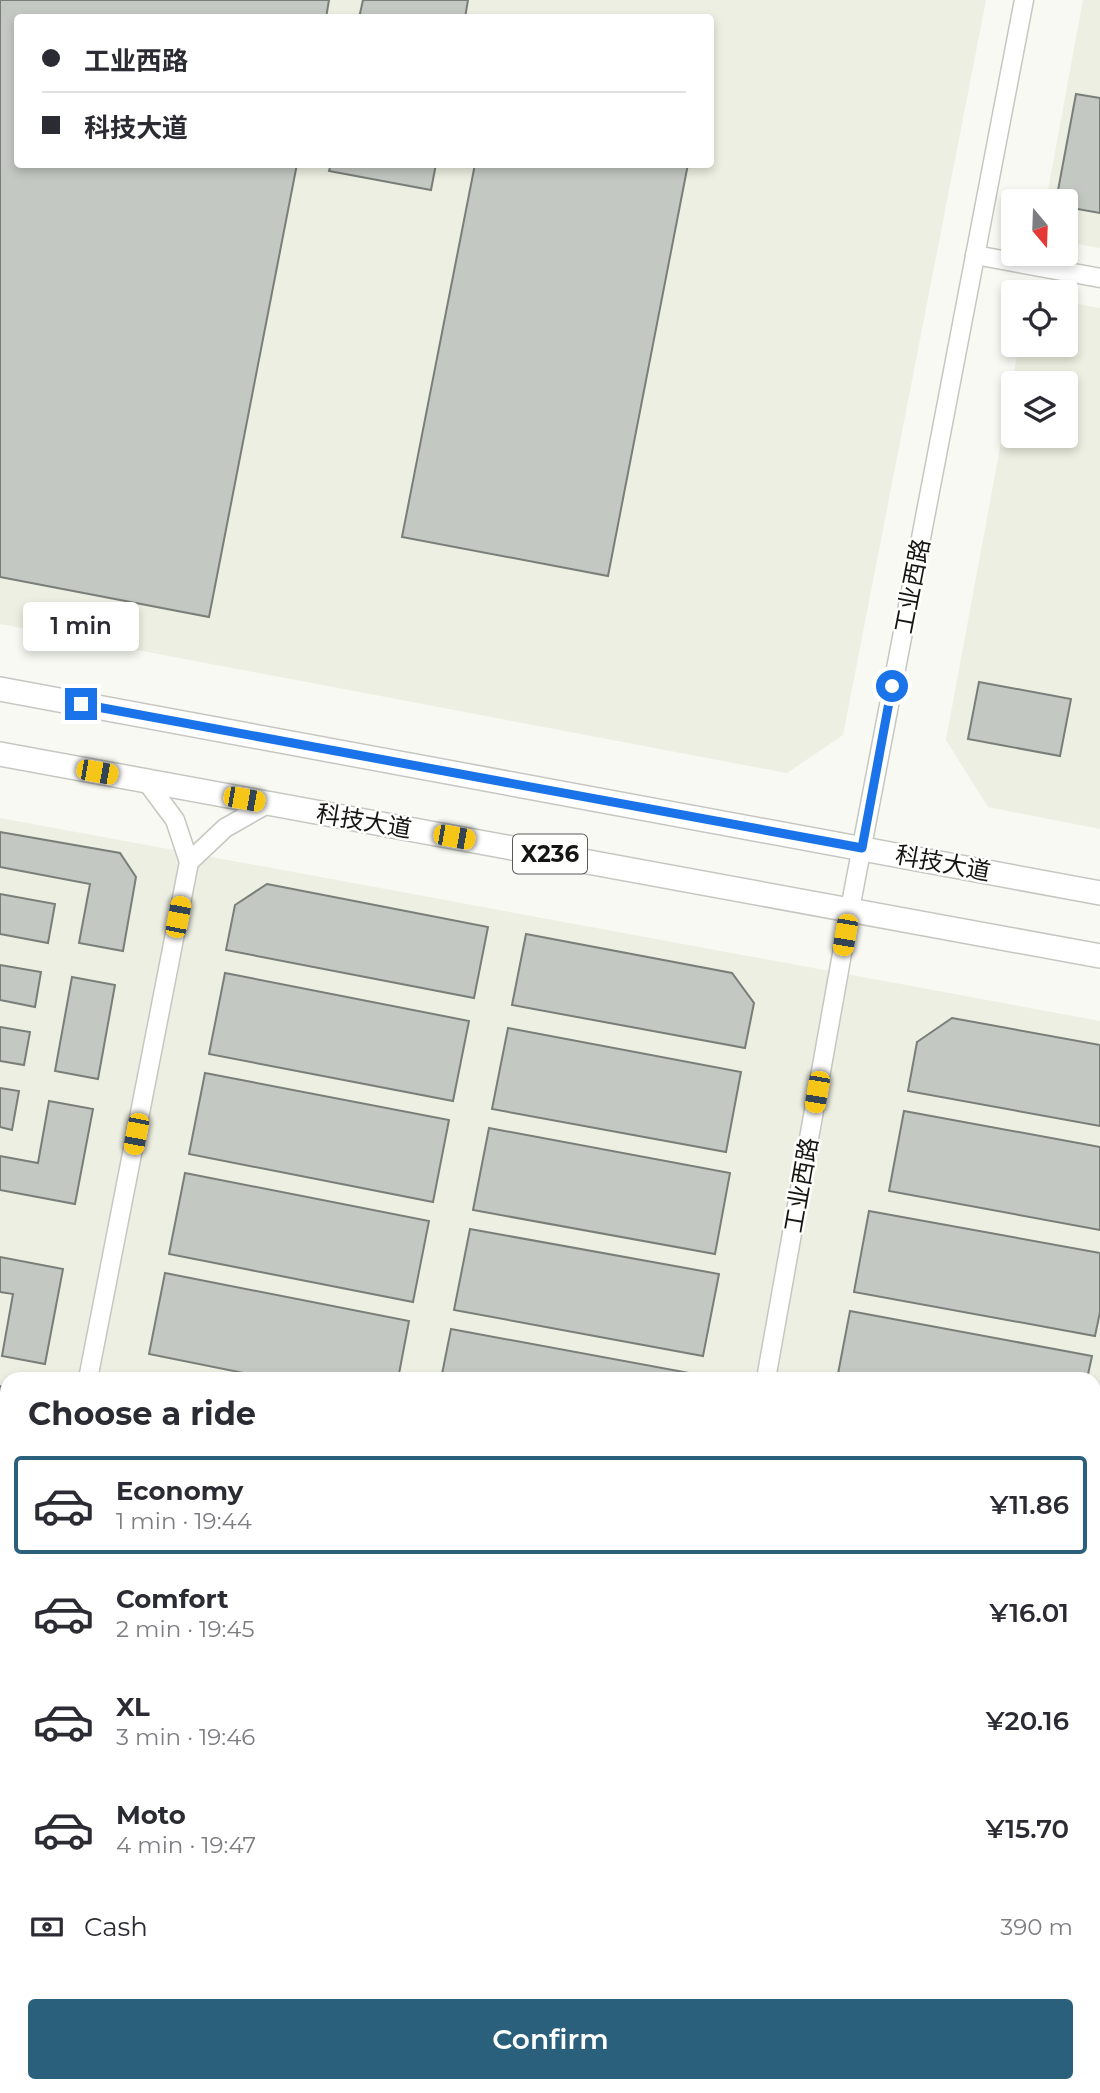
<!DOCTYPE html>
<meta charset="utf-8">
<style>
body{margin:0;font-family:Montserrat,"Noto Sans SC",sans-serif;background:#f2f2f3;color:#2b2b33;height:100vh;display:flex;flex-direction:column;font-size:26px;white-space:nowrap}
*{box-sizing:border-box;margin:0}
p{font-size:23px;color:#7c7c81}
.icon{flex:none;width:38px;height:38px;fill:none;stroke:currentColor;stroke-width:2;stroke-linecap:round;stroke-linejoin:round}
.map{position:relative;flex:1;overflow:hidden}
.drawer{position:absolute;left:0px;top:1372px;width:1101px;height:721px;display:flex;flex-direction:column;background:#fff;border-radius:21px 21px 0 0;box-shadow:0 4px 10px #0003}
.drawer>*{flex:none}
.top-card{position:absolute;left:14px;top:14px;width:700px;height:154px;border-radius:7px;box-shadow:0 4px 10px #0003;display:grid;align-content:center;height:154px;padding:0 28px;background:#fff}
.needle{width:46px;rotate:161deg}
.tools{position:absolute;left:1001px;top:189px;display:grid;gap:14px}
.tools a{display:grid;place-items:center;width:77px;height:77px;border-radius:7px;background:#fff;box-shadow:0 4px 10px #0003;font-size:35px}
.end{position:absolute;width:32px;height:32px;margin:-16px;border:9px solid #1a73e8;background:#fff;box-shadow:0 0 0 4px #fff}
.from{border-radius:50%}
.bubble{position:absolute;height:49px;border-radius:7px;background:#fff;box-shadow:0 4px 10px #0003;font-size:23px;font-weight:600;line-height:49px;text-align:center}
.car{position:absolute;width:21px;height:42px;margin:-21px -10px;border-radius:9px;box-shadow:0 0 5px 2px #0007;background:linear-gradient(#f5c518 24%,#345 0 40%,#f5c518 0 76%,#345 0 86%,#f5c518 0)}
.top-card b{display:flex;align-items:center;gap:24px;height:66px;font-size:26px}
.top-card b+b{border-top:2px solid #e1e1e2}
.top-card i{width:18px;height:18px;background:#2b2b33}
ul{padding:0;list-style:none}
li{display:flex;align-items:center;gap:21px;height:98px;margin:0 14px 10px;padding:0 14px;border:4px solid transparent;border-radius:7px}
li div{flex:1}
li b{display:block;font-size:26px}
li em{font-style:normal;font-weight:600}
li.on{border-color:#2a607b}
li>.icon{width:63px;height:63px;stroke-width:1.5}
h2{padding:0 28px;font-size:32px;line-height:84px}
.pay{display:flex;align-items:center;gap:18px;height:77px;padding:0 28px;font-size:26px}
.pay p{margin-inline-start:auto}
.primary-button{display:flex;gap:14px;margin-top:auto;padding:14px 28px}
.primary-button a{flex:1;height:80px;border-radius:7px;background:#2a607b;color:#fff;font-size:28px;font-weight:600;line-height:80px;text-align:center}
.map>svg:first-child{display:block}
.built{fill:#ecefe1;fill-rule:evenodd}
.building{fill:#c3c8c2;stroke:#7a7e79;stroke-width:2}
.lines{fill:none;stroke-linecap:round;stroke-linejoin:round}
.minor-casing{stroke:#c6c7c1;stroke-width:21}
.major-casing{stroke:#c6c7c1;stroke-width:26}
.minor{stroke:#fff;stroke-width:18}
.major{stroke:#fff;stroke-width:23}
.route{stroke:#1a73e8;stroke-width:9}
.labels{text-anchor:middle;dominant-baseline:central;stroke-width:5;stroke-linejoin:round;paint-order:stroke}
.shield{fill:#fffffe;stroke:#5b5b5a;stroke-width:2}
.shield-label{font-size:23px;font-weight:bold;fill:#151513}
.street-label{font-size:24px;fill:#151513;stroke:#fffffe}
</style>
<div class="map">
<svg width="1100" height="2093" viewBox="0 0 1100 2093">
<rect width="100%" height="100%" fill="#f7f9f2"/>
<g class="built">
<path d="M 0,0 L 986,0 L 843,735 L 787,773 L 0,624 ZM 18,18 L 710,18 L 710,164 L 18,164 Z"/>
<polygon points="1083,0 1100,0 1100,248 1066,242 1066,201 1046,201"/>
<path d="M 1066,302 L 1100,308 L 1100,829 L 988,807 L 946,740 L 1019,345 L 1066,345 ZM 1013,383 L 1066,383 L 1066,436 L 1013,436 Z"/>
<polygon points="0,818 1100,1021 1100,1827 1094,1825 1094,1379 7,1379 7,2086 595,2086 593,2093 0,2093"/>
</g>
<g class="building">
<polygon points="0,0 329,0 326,18 18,18 18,164 297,164 209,617 0,577"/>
<polygon points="363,0 468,0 465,18 359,18"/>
<polygon points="1076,94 1100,98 1100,213 1066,207 1066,201 1056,201"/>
<polygon points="331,164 436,164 431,190 329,171"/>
<polygon points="475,164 688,164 608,576 402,537"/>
<polygon points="979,682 1071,699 1060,756 968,739"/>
<polygon points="0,832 120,853 136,877 123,951 79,943 90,884 0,867"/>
<polygon points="267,884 488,927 474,998 226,950 235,905"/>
<polygon points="0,894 55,904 48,943 0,934"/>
<polygon points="526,934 732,973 754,1003 745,1048 512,1005"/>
<polygon points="0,965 41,972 35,1007 0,1000"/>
<polygon points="225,973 469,1021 453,1101 209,1054"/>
<polygon points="72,977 115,985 98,1079 55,1071"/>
<polygon points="952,1018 1100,1045 1100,1126 908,1091 917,1042"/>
<polygon points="0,1027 30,1032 24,1065 0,1061"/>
<polygon points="508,1028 741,1072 726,1152 492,1109"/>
<polygon points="205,1073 449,1120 433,1202 189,1154"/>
<polygon points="0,1088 19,1091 12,1130 0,1127"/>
<polygon points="49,1101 93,1109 75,1204 0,1190 0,1156 38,1163"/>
<polygon points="904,1111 1100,1147 1100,1230 889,1191"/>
<polygon points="489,1128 730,1173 715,1254 473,1210"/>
<polygon points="185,1173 429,1221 413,1302 169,1254"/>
<polygon points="869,1211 1100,1253 1100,1312 1095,1336 854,1292"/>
<polygon points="470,1229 719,1274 703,1356 454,1310"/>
<polygon points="0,1257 63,1269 45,1364 2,1356 13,1294 0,1292"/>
<polygon points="165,1273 409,1321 398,1379 274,1379 149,1354"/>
<polygon points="850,1311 1092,1356 1087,1379 837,1379"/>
<polygon points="451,1329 700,1375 699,1379 441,1379"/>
<polygon points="0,1386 7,1388 7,1485 0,1483"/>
<polygon points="0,1519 7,1520 7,1574 3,1596 0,1598"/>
<polygon points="1095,1564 1100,1565 1100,1649 1094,1648"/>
<polygon points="1094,1668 1100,1669 1100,1753 1094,1752"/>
<polygon points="1094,1774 1100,1775 1100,1812 1094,1811"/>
<polygon points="7,2086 270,2086 269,2093 6,2093"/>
<polygon points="310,2086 353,2086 352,2093 309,2093"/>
</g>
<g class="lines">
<defs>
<g id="minor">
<polyline points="975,255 1100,278"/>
<polyline points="189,862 225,828 269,803"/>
<polyline points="88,1379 189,862 175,820 146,781"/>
<polyline points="766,1379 850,909 1024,0"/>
<polyline points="0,1676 7,1678"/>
<polyline points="0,1825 7,1790"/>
<polyline points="628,2093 629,2086"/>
<polyline points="653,2093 654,2086"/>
</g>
<g id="major">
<polyline points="0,689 1100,893"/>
<polyline points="0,754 1100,956"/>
</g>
</defs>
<use href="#minor" class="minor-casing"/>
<use href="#major" class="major-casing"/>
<use href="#minor" class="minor"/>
<use href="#major" class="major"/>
</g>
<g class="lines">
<polyline class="route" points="81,704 862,848 892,686"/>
</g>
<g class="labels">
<rect class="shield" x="513" y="834.5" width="74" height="39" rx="5"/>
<g class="shield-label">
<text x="550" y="854">X236</text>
</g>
<g class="street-label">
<text transform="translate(912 586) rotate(-79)">工业西路</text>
<text transform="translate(364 821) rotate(10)">科技大道</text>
<text transform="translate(943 863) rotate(11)">科技大道</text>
<text transform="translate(801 1185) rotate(-80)">工业西路</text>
</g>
</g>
</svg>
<div class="tools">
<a><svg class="needle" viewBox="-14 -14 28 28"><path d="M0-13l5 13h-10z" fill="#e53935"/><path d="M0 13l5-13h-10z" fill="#7c7c81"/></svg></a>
<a><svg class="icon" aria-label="locate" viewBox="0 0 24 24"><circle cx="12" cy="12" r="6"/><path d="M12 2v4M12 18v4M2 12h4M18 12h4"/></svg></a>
<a><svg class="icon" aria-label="layers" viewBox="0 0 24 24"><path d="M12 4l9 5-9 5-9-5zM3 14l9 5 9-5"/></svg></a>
</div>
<i class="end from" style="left:892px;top:686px"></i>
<i class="end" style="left:81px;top:704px"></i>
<div class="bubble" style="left:23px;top:602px;width:116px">1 min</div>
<i class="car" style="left:97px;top:772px;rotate:100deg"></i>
<i class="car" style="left:244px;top:799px;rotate:100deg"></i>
<i class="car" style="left:454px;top:837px;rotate:100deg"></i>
<i class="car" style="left:178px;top:917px;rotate:11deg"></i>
<i class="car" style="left:845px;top:935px;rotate:190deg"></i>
<i class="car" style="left:817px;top:1092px;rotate:190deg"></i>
<i class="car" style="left:136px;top:1134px;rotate:191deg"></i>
<div class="top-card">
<b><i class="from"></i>工业西路</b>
<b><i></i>科技大道</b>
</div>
<section class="drawer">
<h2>Choose a ride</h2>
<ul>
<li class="on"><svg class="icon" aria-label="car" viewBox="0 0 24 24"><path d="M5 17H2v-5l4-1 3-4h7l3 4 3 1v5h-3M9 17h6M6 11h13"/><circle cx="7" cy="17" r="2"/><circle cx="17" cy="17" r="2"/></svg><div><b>Economy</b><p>1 min · 19:44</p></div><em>¥11.86</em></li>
<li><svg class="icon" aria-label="car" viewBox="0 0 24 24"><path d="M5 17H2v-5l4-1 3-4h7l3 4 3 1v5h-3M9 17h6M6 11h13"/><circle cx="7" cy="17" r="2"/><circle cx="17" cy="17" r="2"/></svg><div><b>Comfort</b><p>2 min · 19:45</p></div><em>¥16.01</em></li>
<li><svg class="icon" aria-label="car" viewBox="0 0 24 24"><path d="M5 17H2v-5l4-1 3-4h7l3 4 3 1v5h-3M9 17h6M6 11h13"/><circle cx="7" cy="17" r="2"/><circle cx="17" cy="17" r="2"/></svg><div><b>XL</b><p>3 min · 19:46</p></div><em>¥20.16</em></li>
<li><svg class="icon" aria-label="car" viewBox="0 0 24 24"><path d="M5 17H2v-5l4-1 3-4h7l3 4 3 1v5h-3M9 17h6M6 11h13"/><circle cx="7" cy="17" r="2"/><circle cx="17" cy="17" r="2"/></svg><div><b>Moto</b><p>4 min · 19:47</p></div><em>¥15.70</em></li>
</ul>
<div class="pay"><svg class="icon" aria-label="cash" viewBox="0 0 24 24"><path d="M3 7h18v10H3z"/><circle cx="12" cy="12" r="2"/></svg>Cash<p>390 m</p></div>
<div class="primary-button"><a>Confirm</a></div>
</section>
</div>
